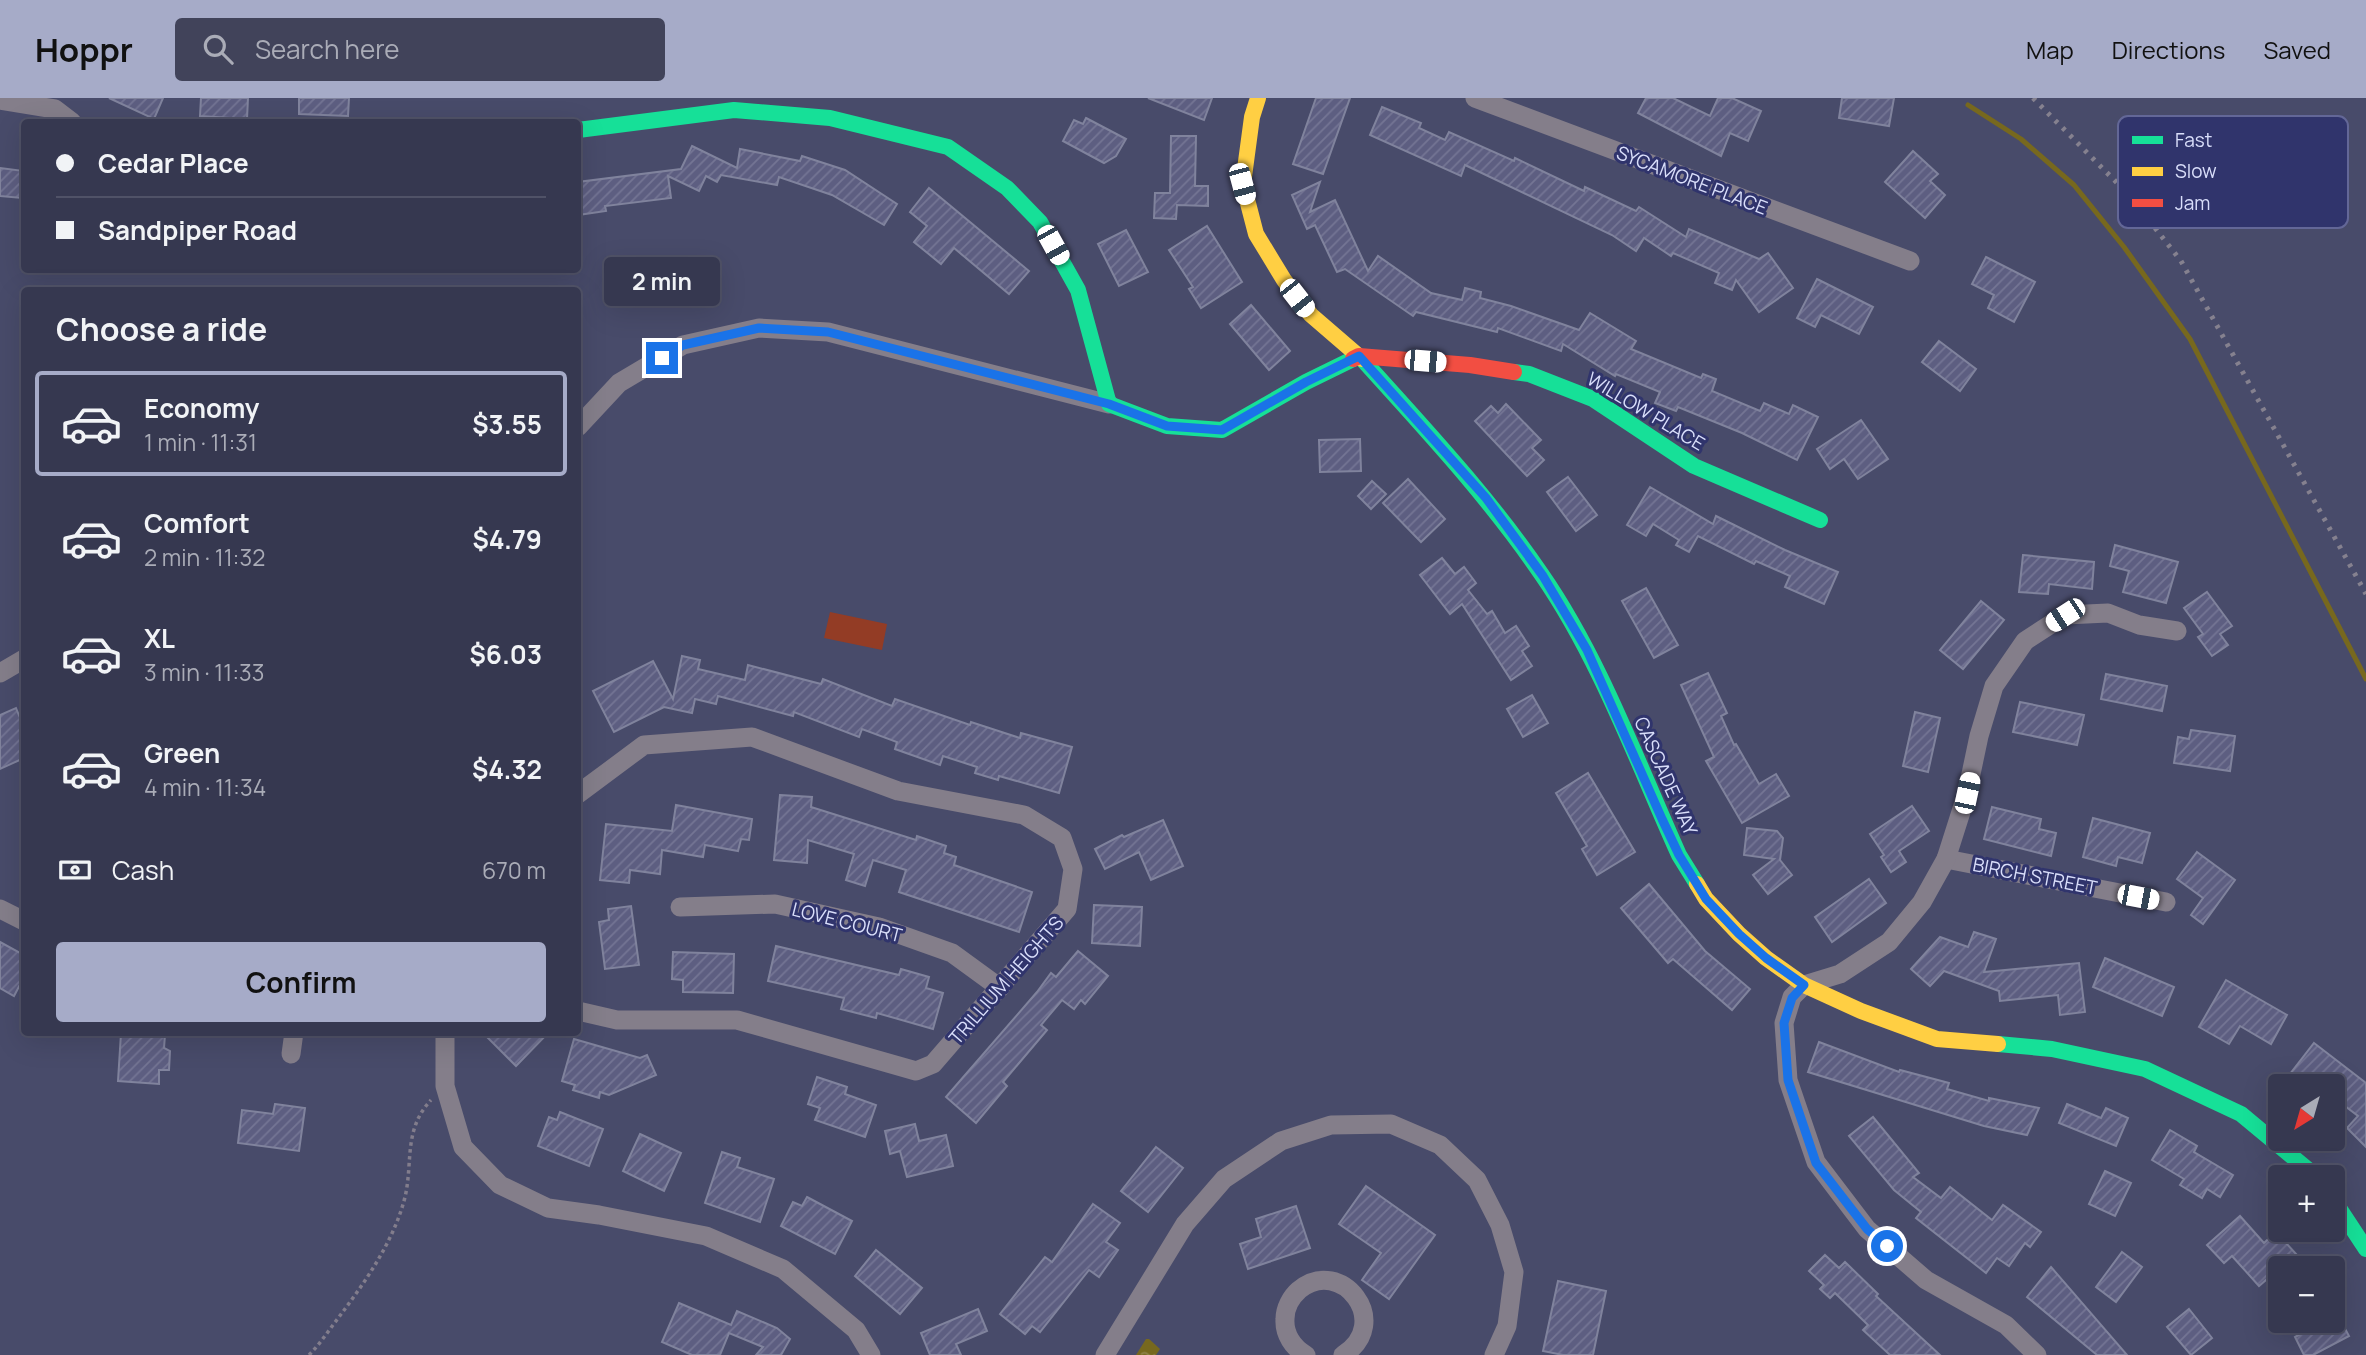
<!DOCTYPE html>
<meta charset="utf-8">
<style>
body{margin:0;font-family:Manrope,sans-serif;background:#41435a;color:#f1f3f6;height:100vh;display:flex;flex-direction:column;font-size:26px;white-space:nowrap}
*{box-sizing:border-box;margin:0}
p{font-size:23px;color:#aaacb7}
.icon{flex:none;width:38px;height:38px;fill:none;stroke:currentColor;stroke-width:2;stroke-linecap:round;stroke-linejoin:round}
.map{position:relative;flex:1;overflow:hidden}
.details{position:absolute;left:21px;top:189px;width:560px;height:749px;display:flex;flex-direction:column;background:#363850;border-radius:7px;box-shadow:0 7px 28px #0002,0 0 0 2px #505267}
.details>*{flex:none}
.hud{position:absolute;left:21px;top:21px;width:560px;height:154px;border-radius:7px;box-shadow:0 7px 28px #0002,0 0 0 2px #505267;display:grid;align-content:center;height:154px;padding:0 35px;background:#363850}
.needle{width:46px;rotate:217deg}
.controls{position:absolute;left:2268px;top:976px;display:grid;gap:14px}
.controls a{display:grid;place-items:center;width:77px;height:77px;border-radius:7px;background:#363850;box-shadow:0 7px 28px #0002,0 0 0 2px #505267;font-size:35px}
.end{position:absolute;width:32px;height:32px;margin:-16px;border:9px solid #1a73e8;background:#fff;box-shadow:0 0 0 4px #fff}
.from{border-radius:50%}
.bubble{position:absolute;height:49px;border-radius:7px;background:#363850;box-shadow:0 7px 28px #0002,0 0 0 2px #505267;font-size:23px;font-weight:700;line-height:49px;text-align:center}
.car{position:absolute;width:21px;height:42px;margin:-21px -10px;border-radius:9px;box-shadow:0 0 5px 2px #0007;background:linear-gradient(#fff 24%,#345 0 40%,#fff 0 76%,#345 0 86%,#fff 0)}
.hud b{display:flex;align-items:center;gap:24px;height:66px;font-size:26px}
.hud b+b{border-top:2px solid #505267}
.hud i{width:18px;height:18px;background:#f1f3f6}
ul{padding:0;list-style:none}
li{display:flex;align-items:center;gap:21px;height:105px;margin:0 14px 10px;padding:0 21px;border:4px solid transparent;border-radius:7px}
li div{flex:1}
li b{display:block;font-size:26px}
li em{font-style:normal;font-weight:700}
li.on{border-color:#a6abc8}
li>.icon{width:63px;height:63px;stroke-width:1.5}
h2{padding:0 35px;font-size:32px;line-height:84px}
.pay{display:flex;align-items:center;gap:18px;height:77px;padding:0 35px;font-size:26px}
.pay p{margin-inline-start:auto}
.action{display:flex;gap:14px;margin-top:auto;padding:14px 35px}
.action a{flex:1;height:80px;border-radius:7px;background:#a6abc8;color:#111;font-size:28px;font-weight:700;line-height:80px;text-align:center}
header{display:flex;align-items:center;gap:42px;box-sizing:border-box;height:98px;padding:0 35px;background:#a6abc8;color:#111}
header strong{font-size:33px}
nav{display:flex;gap:38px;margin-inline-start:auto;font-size:24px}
.search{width:490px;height:63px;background:#41435a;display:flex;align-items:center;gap:18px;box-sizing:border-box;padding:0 24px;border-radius:7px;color:#aaacb7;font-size:26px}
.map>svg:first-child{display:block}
.grass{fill:#933c25}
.water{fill:url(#water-ripples)}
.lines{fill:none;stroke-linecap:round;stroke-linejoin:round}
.stream{stroke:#77681e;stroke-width:5}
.building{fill:url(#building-hatch);stroke:#80839d;stroke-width:2}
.path{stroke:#827d8c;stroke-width:3.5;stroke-dasharray:3.5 3.5;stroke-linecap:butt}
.street{stroke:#847e8a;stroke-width:19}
.fast{stroke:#16e098;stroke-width:16}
.slow{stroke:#ffcf43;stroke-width:16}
.jam{stroke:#f24e42;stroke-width:16}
.rail{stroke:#85818f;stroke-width:5;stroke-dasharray:3.5 7;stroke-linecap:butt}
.route{stroke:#1a73e8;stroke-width:9}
.labels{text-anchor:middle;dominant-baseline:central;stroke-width:6;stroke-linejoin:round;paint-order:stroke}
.street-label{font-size:19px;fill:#d9defa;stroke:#30346c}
.key{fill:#30346c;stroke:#636797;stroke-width:2}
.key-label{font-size:19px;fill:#d9defa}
</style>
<header>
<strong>Hoppr</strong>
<div class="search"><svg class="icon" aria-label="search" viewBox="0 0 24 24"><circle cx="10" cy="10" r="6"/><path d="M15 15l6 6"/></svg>Search here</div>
<nav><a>Map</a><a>Directions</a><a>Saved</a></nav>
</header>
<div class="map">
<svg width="2366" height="1257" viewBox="0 0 2366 1257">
<defs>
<pattern id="water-ripples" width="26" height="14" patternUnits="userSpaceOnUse" patternTransform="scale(1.75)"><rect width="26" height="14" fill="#77681e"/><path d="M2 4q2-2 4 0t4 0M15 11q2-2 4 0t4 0" fill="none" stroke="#90844b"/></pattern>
<pattern id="building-hatch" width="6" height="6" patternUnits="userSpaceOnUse" patternTransform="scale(1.75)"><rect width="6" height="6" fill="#5d5e81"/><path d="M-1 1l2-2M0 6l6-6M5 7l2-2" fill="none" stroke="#747594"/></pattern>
</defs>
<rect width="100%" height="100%" fill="#484b6a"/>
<polygon class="grass" points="830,514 887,526 882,552 824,540"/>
<polygon class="water" points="1146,1241 1149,1241 1160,1251 1156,1257 1136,1257"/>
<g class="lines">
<polyline class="stream" points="1968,7 2021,41 2074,87 2124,149 2190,241 2366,581"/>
</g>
<g class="building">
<polygon points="109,0 163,0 154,21"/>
<polygon points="201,0 248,0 247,21 200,18"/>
<polygon points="299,0 349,0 348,18 299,16"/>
<polygon points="1148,0 1212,0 1204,22"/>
<polygon points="1316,0 1350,0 1323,76 1293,66"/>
<polygon points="1646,0 1673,0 1710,18 1718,0 1732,0 1761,13 1748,43 1730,35 1721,58 1638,15"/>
<polygon points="1842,0 1894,0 1889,28 1839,20"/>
<polygon points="1382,9 1421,25 1419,30 1445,42 1449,34 1514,63 1515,60 1584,93 1585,89 1636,113 1639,109 1686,139 1689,131 1759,161 1768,155 1793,190 1759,214 1736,182 1732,192 1715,185 1719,175 1673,155 1671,158 1644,140 1636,153 1612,137 1465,67 1461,78 1370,37"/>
<polygon points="1086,20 1126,41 1116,58 1104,65 1063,43 1074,22 1083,26"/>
<polygon points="1171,38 1196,38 1195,88 1208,88 1208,108 1177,107 1176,121 1154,120 1155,95 1170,95"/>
<polygon points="692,48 737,70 740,51 800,63 802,58 845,72 897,106 884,127 832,97 779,79 777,87 721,77 717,84 706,78 699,93 668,78 671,100 605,108 606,113 578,117 578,84 681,71"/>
<polygon points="1913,53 1938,76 1930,83 1945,97 1925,120 1885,84"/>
<polygon points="0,70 24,73 22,100 0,98"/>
<polygon points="1320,84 1310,114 1335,102 1368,173 1378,158 1431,195 1462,202 1465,190 1481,194 1480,200 1511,208 1579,232 1590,215 1636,243 1631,251 1701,280 1703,276 1716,281 1712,293 1760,313 1764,305 1789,316 1793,307 1818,319 1797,362 1742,335 1678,309 1676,313 1655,305 1660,294 1616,276 1615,278 1563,246 1561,253 1498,230 1497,234 1416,214 1413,218 1345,171 1337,174 1315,127 1307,131 1292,97"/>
<polygon points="929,90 1029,173 1009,196 954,150 941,166 914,144 927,128 910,114"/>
<polygon points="1207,128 1242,184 1201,210 1189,191 1193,189 1169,152"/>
<polygon points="1126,132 1148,174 1119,188 1098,146"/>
<polygon points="1986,159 2035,184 2014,224 1988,210 1994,197 1972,186"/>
<polygon points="1817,181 1873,209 1859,236 1821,217 1815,229 1797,220"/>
<polygon points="1251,207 1290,253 1269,272 1230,226"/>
<polygon points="1939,243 1976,271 1960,293 1922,264"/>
<polygon points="1506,306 1541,342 1532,350 1544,362 1527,378 1475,323 1491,308 1498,315"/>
<polygon points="1861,322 1888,361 1858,381 1844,361 1830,371 1817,351"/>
<polygon points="1360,341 1361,373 1320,374 1319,342"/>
<polygon points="1568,379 1597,417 1576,433 1547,394"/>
<polygon points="1408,381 1445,421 1421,444 1383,405"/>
<polygon points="1372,383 1386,396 1371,411 1358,398"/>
<polygon points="1650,389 1713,426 1716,418 1785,452 1838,474 1824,506 1785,489 1790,478 1756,463 1754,466 1698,438 1689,454 1676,447 1679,442 1653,426 1646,438 1627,427"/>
<polygon points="2115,447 2178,464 2166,505 2123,494 2129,473 2110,468"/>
<polygon points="2023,457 2094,464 2092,491 2049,486 2048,496 2019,494"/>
<polygon points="1442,460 1455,476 1464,469 1476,485 1468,492 1487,516 1492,513 1505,535 1516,528 1529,548 1522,553 1532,568 1511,582 1462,506 1450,516 1420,477"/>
<polygon points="1646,490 1678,547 1654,560 1622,503"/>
<polygon points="2207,494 2232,528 2220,536 2228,547 2212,558 2198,539 2203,536 2184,510"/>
<polygon points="1981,503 2004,522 1963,571 1940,552"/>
<polygon points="682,558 700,562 698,571 745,582 748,567 821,586 823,581 892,608 895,601 970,627 971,624 1020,640 1021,635 1072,649 1059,695 999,678 998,682 975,675 977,669 943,658 940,667 895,651 897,644 862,631 859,639 794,614 793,618 718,598 716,606 695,601 692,615 664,609 614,634 593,593 653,563 673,601"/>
<polygon points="1708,575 1727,615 1721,618 1734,647 1736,646 1759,686 1776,676 1789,698 1742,725 1706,663 1714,659 1681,587"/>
<polygon points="2106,576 2167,588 2162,613 2101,601"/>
<polygon points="1532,597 1548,625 1523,639 1507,611"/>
<polygon points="2020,604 2084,617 2077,647 2013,634"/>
<polygon points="16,610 24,630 24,660 0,671 0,617"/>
<polygon points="1915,614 1940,620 1928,674 1903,668"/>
<polygon points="2191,632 2235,638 2230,673 2174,665 2178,639 2189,641"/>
<polygon points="1588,675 1635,754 1597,777 1582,751 1587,748 1556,695"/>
<polygon points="780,697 812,699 811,709 916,742 917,738 946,748 944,755 956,759 954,767 1032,794 1019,834 899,794 906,772 873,762 865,788 846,782 854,756 808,742 807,765 774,762"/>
<polygon points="676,707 752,721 749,742 741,741 738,753 705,747 703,759 662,752 660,776 630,772 629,785 600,782 606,726 672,733"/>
<polygon points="1912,708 1929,733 1899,753 1906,764 1891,774 1881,759 1884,757 1870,736"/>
<polygon points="1992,709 2041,721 2039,731 2056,735 2051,758 1984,741"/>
<polygon points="2093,720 2150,735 2142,765 2118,759 2116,768 2083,759"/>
<polygon points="1163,722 1183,768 1151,782 1139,754 1105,771 1095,751 1122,737 1124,739"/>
<polygon points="1747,730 1777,733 1783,740 1780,762 1792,777 1768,796 1753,777 1774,761 1744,757"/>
<polygon points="2197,754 2235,782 2203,826 2191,817 2203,800 2177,781"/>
<polygon points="1869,781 1886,805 1832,844 1815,819"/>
<polygon points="1649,786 1705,853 1750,891 1732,912 1673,861 1668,865 1621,810"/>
<polygon points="1094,807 1142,809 1140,848 1092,845"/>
<polygon points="631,808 639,867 605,871 599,824 609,822 608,811"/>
<polygon points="1974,834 1996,841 1984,874 2079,865 2085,914 2060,917 2058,897 2000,903 1999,893 1944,873 1930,888 1911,871 1940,839 1968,849"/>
<polygon points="0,844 24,857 24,879 14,898 0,890"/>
<polygon points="776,848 899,877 901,871 929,879 926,890 943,895 933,931 877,915 876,920 841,911 844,900 768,883"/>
<polygon points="1078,853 1108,878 1085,906 1081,902 1074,911 1062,902 1041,927 1047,932 1003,984 1007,988 976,1025 946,999 1037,894 1051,875 1056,879"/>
<polygon points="673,854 734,856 733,895 683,894 683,882 672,881"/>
<polygon points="2105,860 2174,889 2162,918 2093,889"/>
<polygon points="2226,882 2287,917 2271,946 2240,928 2229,946 2199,929"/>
<polygon points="482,934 549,934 516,968"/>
<polygon points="121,935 165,937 164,950 170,953 169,972 159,972 159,986 118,983"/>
<polygon points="574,941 640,960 647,957 656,977 609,997 600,994 599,1000 573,992 575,987 562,983"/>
<polygon points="1819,944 1899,974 1900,972 1949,985 1947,991 1989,1003 1989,1000 2039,1010 2027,1037 1984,1028 1808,974"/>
<polygon points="2314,945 2366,985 2366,1049 2347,1030 2358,1018 2333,999 2333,989 2280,989"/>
<polygon points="817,979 847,989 845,996 876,1007 865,1039 815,1022 820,1010 808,1006"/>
<polygon points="275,1006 305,1010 299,1053 238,1045 242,1012 273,1016"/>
<polygon points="2067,1006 2101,1020 2106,1010 2128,1020 2116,1048 2059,1025"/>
<polygon points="560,1014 603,1031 589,1068 538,1048 549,1019 557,1022"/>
<polygon points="1873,1019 1919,1075 1913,1079 1941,1100 1950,1089 1992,1122 2003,1107 2041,1134 2030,1149 2025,1145 2009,1168 1997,1160 1986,1175 1916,1120 1921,1114 1894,1092 1849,1038"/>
<polygon points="915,1026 919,1043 946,1037 953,1068 907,1079 900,1053 890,1056 885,1033"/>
<polygon points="2170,1032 2197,1048 2194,1054 2233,1077 2220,1099 2207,1091 2202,1100 2180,1087 2184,1081 2152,1062"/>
<polygon points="640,1036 681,1055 664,1093 623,1073"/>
<polygon points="1156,1049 1183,1070 1148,1114 1121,1093"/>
<polygon points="722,1054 740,1060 737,1069 774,1081 760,1124 705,1105"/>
<polygon points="2105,1073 2131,1085 2115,1118 2089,1106"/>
<polygon points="1366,1088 1435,1137 1389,1201 1362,1182 1381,1155 1339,1126"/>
<polygon points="807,1099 852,1123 835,1156 781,1128 793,1104 802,1108"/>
<polygon points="1093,1106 1120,1125 1106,1144 1118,1152 1099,1179 1089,1172 1040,1234 1032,1228 1025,1236 1000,1216 1045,1159 1052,1164"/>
<polygon points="1296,1108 1310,1150 1248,1171 1240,1146 1261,1139 1256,1121"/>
<polygon points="2240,1118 2264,1145 2276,1134 2296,1156 2259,1188 2232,1158 2224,1165 2207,1147"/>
<polygon points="876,1152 922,1190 900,1216 855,1178"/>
<polygon points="2122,1154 2142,1169 2116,1204 2096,1189"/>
<polygon points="1825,1157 1839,1170 1845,1164 1878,1196 1876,1198 1940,1257 1890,1257 1863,1232 1868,1227 1835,1195 1830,1200 1820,1191 1824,1187 1809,1173"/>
<polygon points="2051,1169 2127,1257 2097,1257 2027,1199"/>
<polygon points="1558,1183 1606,1193 1593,1257 1563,1257 1543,1253"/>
<polygon points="679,1205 731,1227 737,1213 777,1230 790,1241 781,1257 756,1257 763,1249 729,1235 720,1257 692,1257 662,1244"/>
<polygon points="978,1211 987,1233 956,1246 961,1257 930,1257 921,1235"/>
<polygon points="2189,1211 2212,1240 2191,1257 2167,1229"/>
<polygon points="2303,1223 2341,1223 2349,1238 2313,1257 2304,1257 2295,1239 2308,1232"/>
</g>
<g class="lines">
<path class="path" d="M 309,1257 C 320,1246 329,1232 339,1219 C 365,1184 392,1146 404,1103 C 414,1067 402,1033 431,1002"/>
<g class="street">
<polyline points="1475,0 1910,163"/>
<polyline points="0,2 55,11 72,24"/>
<polyline points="578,329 619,285 683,247 759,230 828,234 1109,306"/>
<polyline points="0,575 24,561"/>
<polyline points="578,696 644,647 752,639 898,693 1024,717 1062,740 1073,771 1067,811 933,966 916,973 737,922 617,922 578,913"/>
<polyline points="1946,761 2166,804"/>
<polyline points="680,809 775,806 879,829 952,855 1000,890"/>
<polyline points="0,811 24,823"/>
<polyline points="445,934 445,988 463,1049 500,1087 548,1110 599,1117 706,1138 783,1171 856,1232 871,1257"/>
<polyline points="291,956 294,934"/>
<polyline points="1105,1257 1185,1126 1224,1081 1281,1043 1331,1027 1391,1026 1440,1047 1477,1082 1500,1127 1514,1174 1507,1228 1494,1257"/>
<path d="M 1306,1257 C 1293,1250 1284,1236 1285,1221 C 1285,1210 1291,1199 1299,1192 C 1341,1157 1394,1225 1343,1257"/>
<polyline points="2037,1257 2006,1227 1926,1182 1867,1131 1816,1064 1788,982 1784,925 1792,899 1804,887 1840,876 1889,844 1922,804 1946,761 1967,695 1979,638 1994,588 2025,543 2065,517 2108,515 2139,527 2177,533"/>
</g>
<g class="fast">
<polyline points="578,32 734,12 830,20 948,49 1007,90 1040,124 1078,192 1109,306 1167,328 1222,332 1306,284 1353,261"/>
<path d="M 1362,261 C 1425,331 1489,399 1542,477 C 1600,561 1637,664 1679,757 L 1697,786"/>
<polyline points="1514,274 1529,276 1593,301 1694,368 1820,422"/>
<polyline points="1998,946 2052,951 2145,971 2241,1016 2318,1080"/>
<polyline points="2333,1101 2366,1151"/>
</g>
<g class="slow">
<polyline points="1258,0 1252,19 1243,86 1256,136 1284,182 1311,217 1362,261"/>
<polyline points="1697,786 1706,801 1739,836 1766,860 1804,887 1861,913 1937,941 1998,946"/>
</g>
<polyline class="jam" points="1353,261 1359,258 1470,267 1514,274"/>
<polyline class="rail" points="2033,0 2129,97 2181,163 2366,496"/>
</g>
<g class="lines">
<polyline class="route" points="662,260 683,247 759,230 828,234 1109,306 1167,328 1222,332 1306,284 1359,258 1486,400 1543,478 1587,552 1662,721 1679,757 1706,801 1739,836 1766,860 1804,887 1792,900 1784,925 1788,982 1816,1065 1867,1131 1887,1148"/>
</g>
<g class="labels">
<g class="street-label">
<text transform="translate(1692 82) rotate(21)">SYCAMORE PLACE</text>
<text transform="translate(1646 313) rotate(31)">WILLOW PLACE</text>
<text transform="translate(1666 678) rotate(66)">CASCADE WAY</text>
<text transform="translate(2035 778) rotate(11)">BIRCH STREET</text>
<text transform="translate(847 824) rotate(14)">LOVE COURT</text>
<text transform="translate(1006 882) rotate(-49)">TRILLIUM HEIGHTS</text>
</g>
</g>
<rect x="2118" y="18" width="230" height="112" rx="10" class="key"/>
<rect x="2132" y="38" width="31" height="8" fill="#16e098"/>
<rect x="2132" y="69" width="31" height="9" fill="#ffcf43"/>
<rect x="2132" y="101" width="31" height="8" fill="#f24e42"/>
<g class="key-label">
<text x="2175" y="49">Fast</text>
<text x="2175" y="80">Slow</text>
<text x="2175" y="112">Jam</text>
</g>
</svg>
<div class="controls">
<a><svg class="needle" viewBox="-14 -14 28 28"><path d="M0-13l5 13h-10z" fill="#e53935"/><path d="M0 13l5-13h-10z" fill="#aaacb7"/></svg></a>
<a>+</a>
<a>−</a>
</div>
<i class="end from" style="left:1887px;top:1148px"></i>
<i class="end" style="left:662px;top:260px"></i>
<div class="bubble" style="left:604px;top:159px;width:116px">2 min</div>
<i class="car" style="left:1242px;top:86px;rotate:165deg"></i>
<i class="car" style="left:1053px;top:147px;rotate:151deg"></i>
<i class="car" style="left:1297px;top:200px;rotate:142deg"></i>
<i class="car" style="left:1425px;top:263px;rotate:95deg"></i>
<i class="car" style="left:2065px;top:517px;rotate:237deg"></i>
<i class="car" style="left:1967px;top:695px;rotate:12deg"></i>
<i class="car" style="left:2138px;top:799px;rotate:101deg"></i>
<div class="hud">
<b><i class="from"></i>Cedar Place</b>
<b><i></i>Sandpiper Road</b>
</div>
<section class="details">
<h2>Choose a ride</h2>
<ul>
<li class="on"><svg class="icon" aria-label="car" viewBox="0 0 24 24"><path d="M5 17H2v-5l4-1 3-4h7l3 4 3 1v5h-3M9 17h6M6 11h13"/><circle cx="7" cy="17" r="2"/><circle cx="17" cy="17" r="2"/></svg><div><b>Economy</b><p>1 min · 11:31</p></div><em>$3.55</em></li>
<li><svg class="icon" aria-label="car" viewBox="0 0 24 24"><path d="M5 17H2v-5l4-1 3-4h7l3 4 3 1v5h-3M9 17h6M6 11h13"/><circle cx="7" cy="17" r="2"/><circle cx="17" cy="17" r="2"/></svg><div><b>Comfort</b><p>2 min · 11:32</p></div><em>$4.79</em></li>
<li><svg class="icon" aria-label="car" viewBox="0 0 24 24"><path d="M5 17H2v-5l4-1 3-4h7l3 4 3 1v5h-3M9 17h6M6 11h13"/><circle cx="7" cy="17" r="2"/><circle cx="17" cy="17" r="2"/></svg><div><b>XL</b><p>3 min · 11:33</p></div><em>$6.03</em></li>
<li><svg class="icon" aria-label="car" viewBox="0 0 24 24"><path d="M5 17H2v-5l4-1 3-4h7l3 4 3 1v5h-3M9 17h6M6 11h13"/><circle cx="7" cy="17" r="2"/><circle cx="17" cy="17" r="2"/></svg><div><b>Green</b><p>4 min · 11:34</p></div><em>$4.32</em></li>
</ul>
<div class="pay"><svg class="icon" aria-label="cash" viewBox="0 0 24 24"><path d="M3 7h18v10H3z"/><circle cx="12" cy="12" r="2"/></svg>Cash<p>670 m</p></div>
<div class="action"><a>Confirm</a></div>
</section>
</div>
